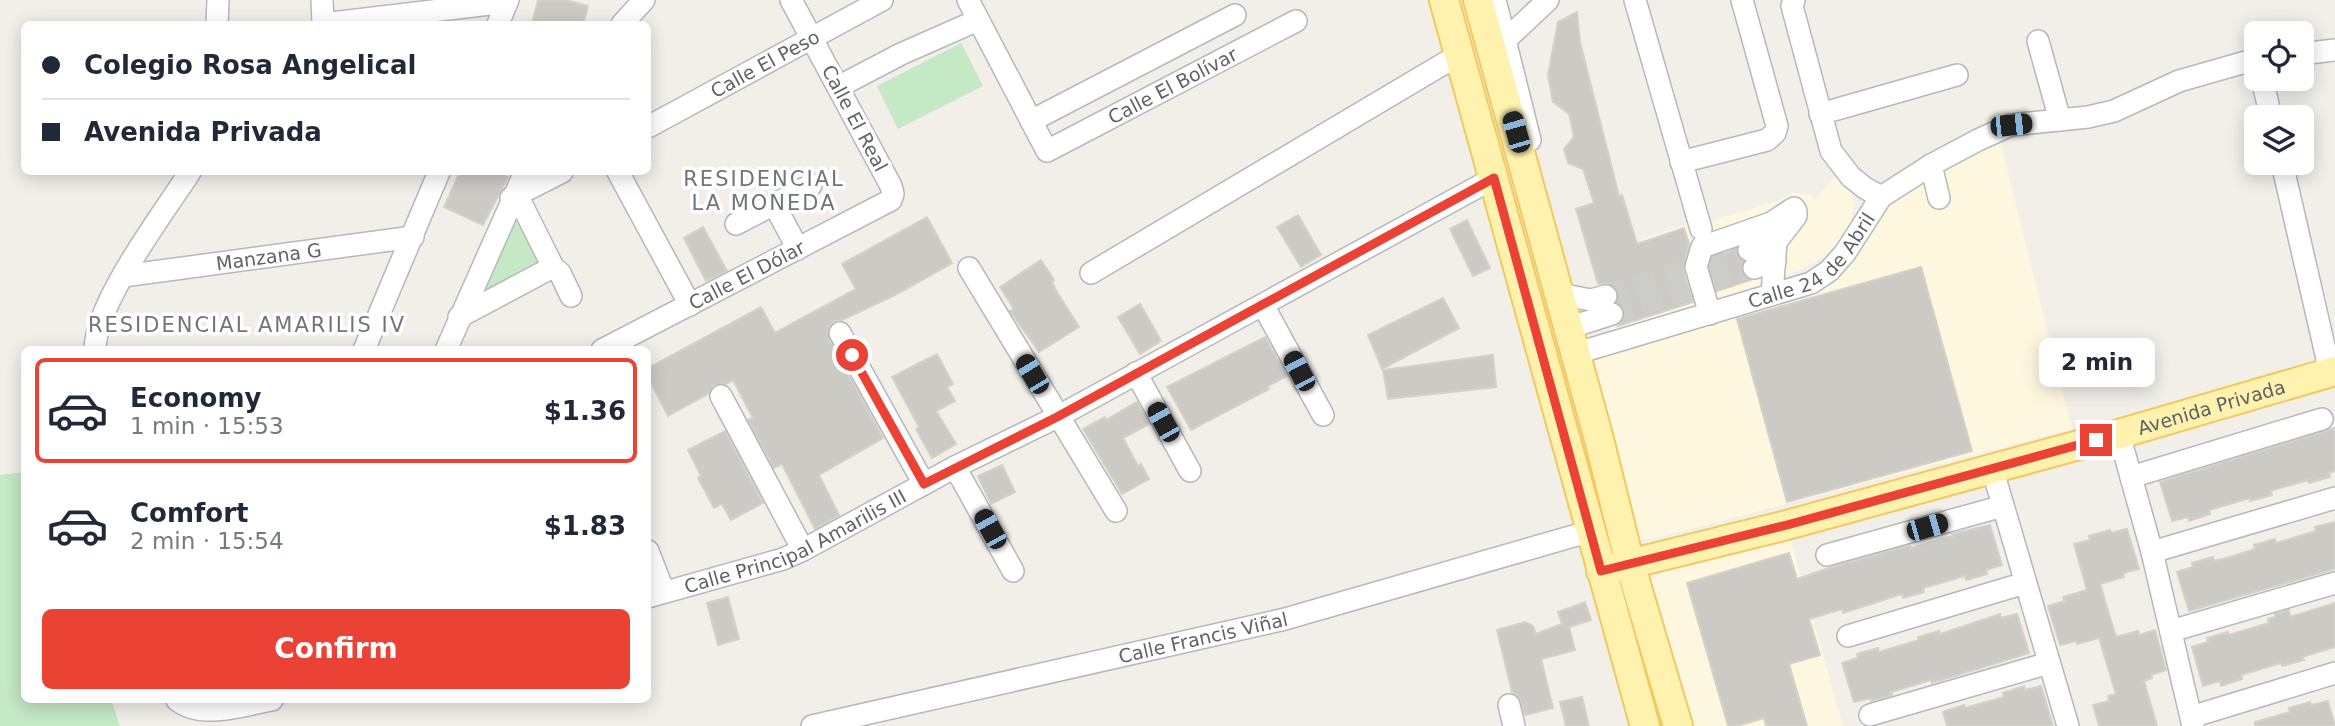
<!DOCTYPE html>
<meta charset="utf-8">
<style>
body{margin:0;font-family:"DejaVu Sans",sans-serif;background:#f2f2f3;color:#1f2937;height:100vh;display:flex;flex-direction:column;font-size:26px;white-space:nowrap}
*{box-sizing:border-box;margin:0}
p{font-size:23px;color:#747a83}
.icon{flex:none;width:38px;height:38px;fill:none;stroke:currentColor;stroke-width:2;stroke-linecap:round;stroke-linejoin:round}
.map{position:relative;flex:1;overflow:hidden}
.panel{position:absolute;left:21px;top:346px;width:630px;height:357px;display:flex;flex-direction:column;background:#fff;border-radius:10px;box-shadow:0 4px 18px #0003}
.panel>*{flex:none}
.guide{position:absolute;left:21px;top:21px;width:630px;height:154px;border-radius:10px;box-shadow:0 4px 18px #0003;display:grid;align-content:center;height:154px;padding:0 21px;background:#fff}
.fabs{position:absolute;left:2244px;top:21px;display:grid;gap:14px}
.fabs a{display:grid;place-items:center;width:70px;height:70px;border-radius:10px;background:#fff;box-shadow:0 4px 18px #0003;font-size:35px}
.end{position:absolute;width:32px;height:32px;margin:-16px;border:9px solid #ea4335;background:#fff;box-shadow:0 0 0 4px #fff}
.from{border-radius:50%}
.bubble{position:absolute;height:49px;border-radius:10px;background:#fff;box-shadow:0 4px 18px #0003;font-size:23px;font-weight:700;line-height:49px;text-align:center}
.car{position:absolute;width:21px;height:42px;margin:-21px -10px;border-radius:9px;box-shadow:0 0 5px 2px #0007;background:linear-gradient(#222 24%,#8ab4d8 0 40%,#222 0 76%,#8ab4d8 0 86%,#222 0)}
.guide b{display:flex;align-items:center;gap:24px;height:66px;font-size:26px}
.guide b+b{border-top:2px solid #e0e1e3}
.guide i{width:18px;height:18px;background:#1f2937}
ul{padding:12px 0 0;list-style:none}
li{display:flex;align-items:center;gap:21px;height:105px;margin:0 14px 10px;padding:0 7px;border:4px solid transparent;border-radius:10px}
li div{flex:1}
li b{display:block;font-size:26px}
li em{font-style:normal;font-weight:700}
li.active{border-color:#ea4335}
li>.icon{width:63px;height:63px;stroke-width:1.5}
.primary-button{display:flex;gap:14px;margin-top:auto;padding:14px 21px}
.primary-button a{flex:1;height:80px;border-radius:10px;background:#ea4335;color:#fff;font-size:28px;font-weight:700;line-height:80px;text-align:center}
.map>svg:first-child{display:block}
.commercial{fill:#fef7e0}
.green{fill:#c5e8c5}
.building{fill:#cccac5;stroke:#d6d1c6;stroke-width:2}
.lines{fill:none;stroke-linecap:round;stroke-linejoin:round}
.minor-tunnel{stroke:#ccccc8;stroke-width:21;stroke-dasharray:21 10;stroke-linecap:butt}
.minor-casing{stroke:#b5b8bc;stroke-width:24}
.major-casing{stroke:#f2c960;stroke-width:32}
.minor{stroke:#fff;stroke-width:21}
.major{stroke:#fff2af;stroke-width:28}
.route{stroke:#ea4335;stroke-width:9}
.labels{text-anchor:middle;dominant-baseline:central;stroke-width:7;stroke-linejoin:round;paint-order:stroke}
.street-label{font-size:19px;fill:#5f6368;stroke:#fff}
.neighbourhood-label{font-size:21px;letter-spacing:2px;fill:#70757a;stroke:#fff}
</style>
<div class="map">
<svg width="2335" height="726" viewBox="0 0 2335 726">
<rect width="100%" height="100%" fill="#f1efe8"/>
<g class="commercial">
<polygon points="1999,136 2072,429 1664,536 1646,539 1635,536 1588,365 1605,356 1789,301 1809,292 1884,210 1912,184"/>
<polygon points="1834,178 1847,186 1853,192 1855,202 1850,224 1844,237 1822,258 1785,277 1611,331 1597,286 1649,268 1641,239 1688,224 1693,240 1712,234 1708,222 1783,199 1792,193 1809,194 1815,200"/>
<polygon points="1791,541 1843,726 1679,726 1651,586 1653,580 1663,572"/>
</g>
<g class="green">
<polygon points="961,43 983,86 898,129 877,86"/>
<polygon points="514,211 541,263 484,295"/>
<polygon points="24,472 24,700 111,700 120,726 0,726 0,475"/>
</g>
<g class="building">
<polygon points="538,0 565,0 588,6 583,24 532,24"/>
<polygon points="1577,12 1580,42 1619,196 1622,195 1637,244 1684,228 1689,244 1683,270 1693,302 1618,326 1625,317 1625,311 1617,302 1619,293 1616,287 1609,283 1598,284 1576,209 1594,203 1583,169 1568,163 1564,149 1574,137 1569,114 1553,102 1548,75 1558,22"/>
<polygon points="460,172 495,172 508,177 483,225 444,207"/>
<polygon points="1298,215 1321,255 1301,267 1277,227"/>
<polygon points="927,217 952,263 897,294 842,320 834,321 828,327 829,339 883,438 819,475 839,515 815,529 782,464 774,468 748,420 753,418 733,380 726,384 714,385 708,394 668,416 648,377 648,368 761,307 775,333 856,289 842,264"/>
<polygon points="1467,220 1490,268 1473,276 1450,229"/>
<polygon points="703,227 727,271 706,281 684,238"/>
<polygon points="1736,249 1737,254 1743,261 1742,273 1750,280 1717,291 1710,267 1713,257"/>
<polygon points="1041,260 1054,280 1052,282 1057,292 1079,327 1039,352 1010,311 1014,309 1000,287"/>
<polygon points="1921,267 1972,451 1787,502 1737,319"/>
<polygon points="1443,298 1459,328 1382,369 1368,335"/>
<polygon points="1140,304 1161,341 1140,354 1118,317"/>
<polygon points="1265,337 1287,376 1268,386 1269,389 1191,430 1167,387"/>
<polygon points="937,354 953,384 947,387 955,401 936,411 956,444 932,458 916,429 919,427 892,377"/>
<polygon points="1493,355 1496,387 1388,399 1383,370"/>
<polygon points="1137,402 1149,424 1123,438 1138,466 1141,464 1149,479 1122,494 1083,429 1105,417 1106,420"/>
<polygon points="2335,428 2335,471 2329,473 2330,477 2309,483 2308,480 2270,491 2272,495 2250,501 2250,498 2209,510 2210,514 2189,521 2188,517 2172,521 2160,482"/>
<polygon points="725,431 763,503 731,520 722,504 714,508 698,478 701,476 688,450"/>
<polygon points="1002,465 1015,492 991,504 978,476"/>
<polygon points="2335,522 2335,569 2189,611 2177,572 2193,567 2192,563 2213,557 2214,561 2230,557 2255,549 2254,545 2275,539 2276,543 2316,531 2315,527"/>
<polygon points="1990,525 2002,565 1986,570 1987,574 1966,580 1965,576 1923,588 1924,592 1903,598 1902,594 1843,613 1842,609 1809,619 1820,655 1789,664 1807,726 1766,726 1764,718 1737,726 1728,726 1687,583 1789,553 1797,579 1829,568 1910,545 1911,548 1953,536 1952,534"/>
<polygon points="2127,529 2139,569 2123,573 2124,577 2100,584 2116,637 2138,631 2139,635 2155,630 2166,670 2151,675 2152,678 2144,681 2157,726 2099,726 2093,705 2109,701 2108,696 2116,694 2099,638 2077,644 2076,641 2060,645 2048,606 2065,601 2063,597 2087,590 2074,544 2090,540 2089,536 2110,530 2111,533"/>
<polygon points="728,597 739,639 718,645 707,603"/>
<polygon points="1585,602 1591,620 1569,627 1575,650 1541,659 1553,708 1525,715 1519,697 1512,692 1497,630 1525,622 1533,626 1536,634 1562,624 1558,612"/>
<polygon points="2335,603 2335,647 2302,657 2304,660 2282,666 2281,663 2241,675 2242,679 2221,686 2220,681 2203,686 2192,647 2208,642 2207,638 2228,632 2229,635 2269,623 2268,619 2275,617 2275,614 2289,610 2290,617"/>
<polygon points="2000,614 2001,618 2017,614 2029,653 1932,683 1931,680 1891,692 1892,695 1871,701 1870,698 1854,702 1842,663 1858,658 1857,654 1878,648 1879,652 1919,640 1918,637 1939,631 1940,634"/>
<polygon points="2024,686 2025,690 2041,686 2053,726 1947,726 1943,712 1964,705 1965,708 2004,697 2003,693"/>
<polygon points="1582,697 1589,726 1566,726 1560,702"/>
<polygon points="2328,701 2335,726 2255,726 2255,722 2290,712 2289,708 2310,702 2311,705"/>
</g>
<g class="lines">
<g class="minor-tunnel">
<polyline points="1704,264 1749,250"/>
<polyline points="1710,282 1754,268"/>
<polyline points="1606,296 1683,271"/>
<polyline points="1612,314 1689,289"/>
</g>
<defs>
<g id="minor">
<polyline points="322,0 323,24 507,2"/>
<path id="s1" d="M 968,0 L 1047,151 L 1296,21"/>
<polyline points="1495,0 1530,140"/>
<polyline points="1635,0 1701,229"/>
<polyline points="1794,0 1792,6 1831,151 1851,177 1865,188 1881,197"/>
<polyline points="217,24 218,0"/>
<polyline points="498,24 508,0"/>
<polyline points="622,24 644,0"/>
<polyline points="2038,41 2060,120"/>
<polyline points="1497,48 1548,0"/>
<polyline points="2301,54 2335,50"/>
<polyline points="2262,79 2271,117"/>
<polyline points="838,87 901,54 978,20"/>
<polyline points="1820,114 1957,75"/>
<polyline points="1031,121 1235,15"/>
<path id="s2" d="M 648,127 L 882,0"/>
<polyline points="1681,162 1767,140 1775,133 1777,126 1742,0"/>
<polyline points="2282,163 2330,372"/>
<polyline points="1931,165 1939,198"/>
<polyline points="618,172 690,305"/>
<polyline points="511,198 562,172"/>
<polyline points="774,204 798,249"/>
<polyline points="736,224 811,185"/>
<polyline points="1749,250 1776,242 1772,294"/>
<polyline points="553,267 560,273 571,296"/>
<polyline points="969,268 1116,511"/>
<polyline points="1754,268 1775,261"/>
<polyline points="1091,273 1460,54"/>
<path id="s3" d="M 123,276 L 413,237"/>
<polyline points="1559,294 1591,300 1606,296"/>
<polyline points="1263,305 1323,415"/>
<polyline points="1710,314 1696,267 1702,247 1771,223 1794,208 1796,211 1796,216 1776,242"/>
<polyline points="459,317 553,267 517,195"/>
<polyline points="1568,328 1612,314"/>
<polyline points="840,333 924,484"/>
<path d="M 95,350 C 95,303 163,214 190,172"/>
<polyline points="364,350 439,172"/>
<polyline points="446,350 525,172"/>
<path id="s4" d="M 602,350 L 891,200 L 893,194 L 891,186 L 791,0"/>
<path id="s5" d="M 1584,351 L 1811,283 L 1829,271 L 1845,253 L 1881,197 L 1931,165 L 1978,140 L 2011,125 L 2088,117 L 2114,111 L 2179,81 L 2256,59"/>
<polyline points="1136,373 1190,471"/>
<polyline points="721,396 803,550"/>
<polyline points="2119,434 2152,552 2193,726"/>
<polyline points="955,467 1013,571"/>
<polyline points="1992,468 2068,726"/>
<polyline points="2131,477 2322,419"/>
<polyline points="648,551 664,592"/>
<polyline points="2152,552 2335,498"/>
<polyline points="1827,555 2003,506"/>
<path id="s6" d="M 648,597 L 783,559 L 803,550 L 955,467 L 1057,417 L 1494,178"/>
<polyline points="2171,631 2335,583"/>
<polyline points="1848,636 2025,583"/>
<path d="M 177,700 C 202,720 243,705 272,700"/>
<polyline points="1509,705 1514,726"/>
<polyline points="1870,715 2049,663"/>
<polyline points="2191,717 2335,673"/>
<path id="s7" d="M 812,726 L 1285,619 L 1591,531"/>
</g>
<g id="major">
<polyline points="1444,0 1645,726"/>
<polyline points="1478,0 1599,439 1630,564 1678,726"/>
<path id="s8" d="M 1601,571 L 1787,525 L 2119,434 L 2335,371"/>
</g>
</defs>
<use href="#minor" class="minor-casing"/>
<use href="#major" class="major-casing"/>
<use href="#minor" class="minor"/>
<use href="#major" class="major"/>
</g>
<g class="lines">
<polyline class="route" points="852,355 924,484 1057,417 1494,178 1601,571 1787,525 2096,440"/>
</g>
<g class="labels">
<g class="street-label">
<text stroke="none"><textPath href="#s2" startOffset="133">Calle El Peso</textPath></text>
<text stroke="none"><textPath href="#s1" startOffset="312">Calle El Bolívar</textPath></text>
<text transform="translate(855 118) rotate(62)">Calle El Real</text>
<text stroke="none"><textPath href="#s5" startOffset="250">Calle 24 de Abril</textPath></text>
<text stroke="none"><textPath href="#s3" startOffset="147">Manzana G</textPath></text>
<text stroke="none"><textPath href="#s4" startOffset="163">Calle El Dólar</textPath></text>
<text stroke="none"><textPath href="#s8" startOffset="632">Avenida Privada</textPath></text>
<text stroke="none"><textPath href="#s6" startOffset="158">Calle Principal Amarilis III</textPath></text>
<text stroke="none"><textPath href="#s7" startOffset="401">Calle Francis Viñal</textPath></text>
</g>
<g class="neighbourhood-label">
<text x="764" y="179">RESIDENCIAL<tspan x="764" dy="24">LA MONEDA</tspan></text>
<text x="247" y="325">RESIDENCIAL AMARILIS IV</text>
</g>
</g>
</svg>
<div class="fabs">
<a><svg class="icon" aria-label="locate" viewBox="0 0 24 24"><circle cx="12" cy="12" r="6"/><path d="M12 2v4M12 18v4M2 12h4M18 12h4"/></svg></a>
<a><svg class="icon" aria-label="layers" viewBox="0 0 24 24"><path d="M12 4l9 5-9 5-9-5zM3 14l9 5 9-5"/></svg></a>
</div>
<i class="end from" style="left:852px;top:355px"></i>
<i class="end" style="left:2096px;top:440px"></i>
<div class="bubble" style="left:2039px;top:338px;width:116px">2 min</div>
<i class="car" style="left:2011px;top:125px;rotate:84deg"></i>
<i class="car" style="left:1516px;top:132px;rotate:344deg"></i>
<i class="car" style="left:1299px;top:371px;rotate:332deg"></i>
<i class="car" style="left:1032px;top:374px;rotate:329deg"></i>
<i class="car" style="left:1163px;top:422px;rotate:331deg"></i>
<i class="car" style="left:1927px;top:527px;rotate:74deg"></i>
<i class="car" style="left:990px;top:529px;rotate:331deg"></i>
<div class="guide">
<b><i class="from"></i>Colegio Rosa Angelical</b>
<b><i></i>Avenida Privada</b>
</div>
<section class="panel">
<ul>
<li class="active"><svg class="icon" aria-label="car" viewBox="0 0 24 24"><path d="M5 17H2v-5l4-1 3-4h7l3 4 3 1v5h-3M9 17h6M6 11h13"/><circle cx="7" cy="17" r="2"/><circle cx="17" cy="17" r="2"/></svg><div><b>Economy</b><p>1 min · 15:53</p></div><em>$1.36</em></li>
<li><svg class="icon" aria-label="car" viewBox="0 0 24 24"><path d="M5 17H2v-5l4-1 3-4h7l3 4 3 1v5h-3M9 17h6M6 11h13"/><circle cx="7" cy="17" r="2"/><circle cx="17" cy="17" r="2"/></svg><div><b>Comfort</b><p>2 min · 15:54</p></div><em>$1.83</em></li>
</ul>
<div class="primary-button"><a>Confirm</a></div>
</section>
</div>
